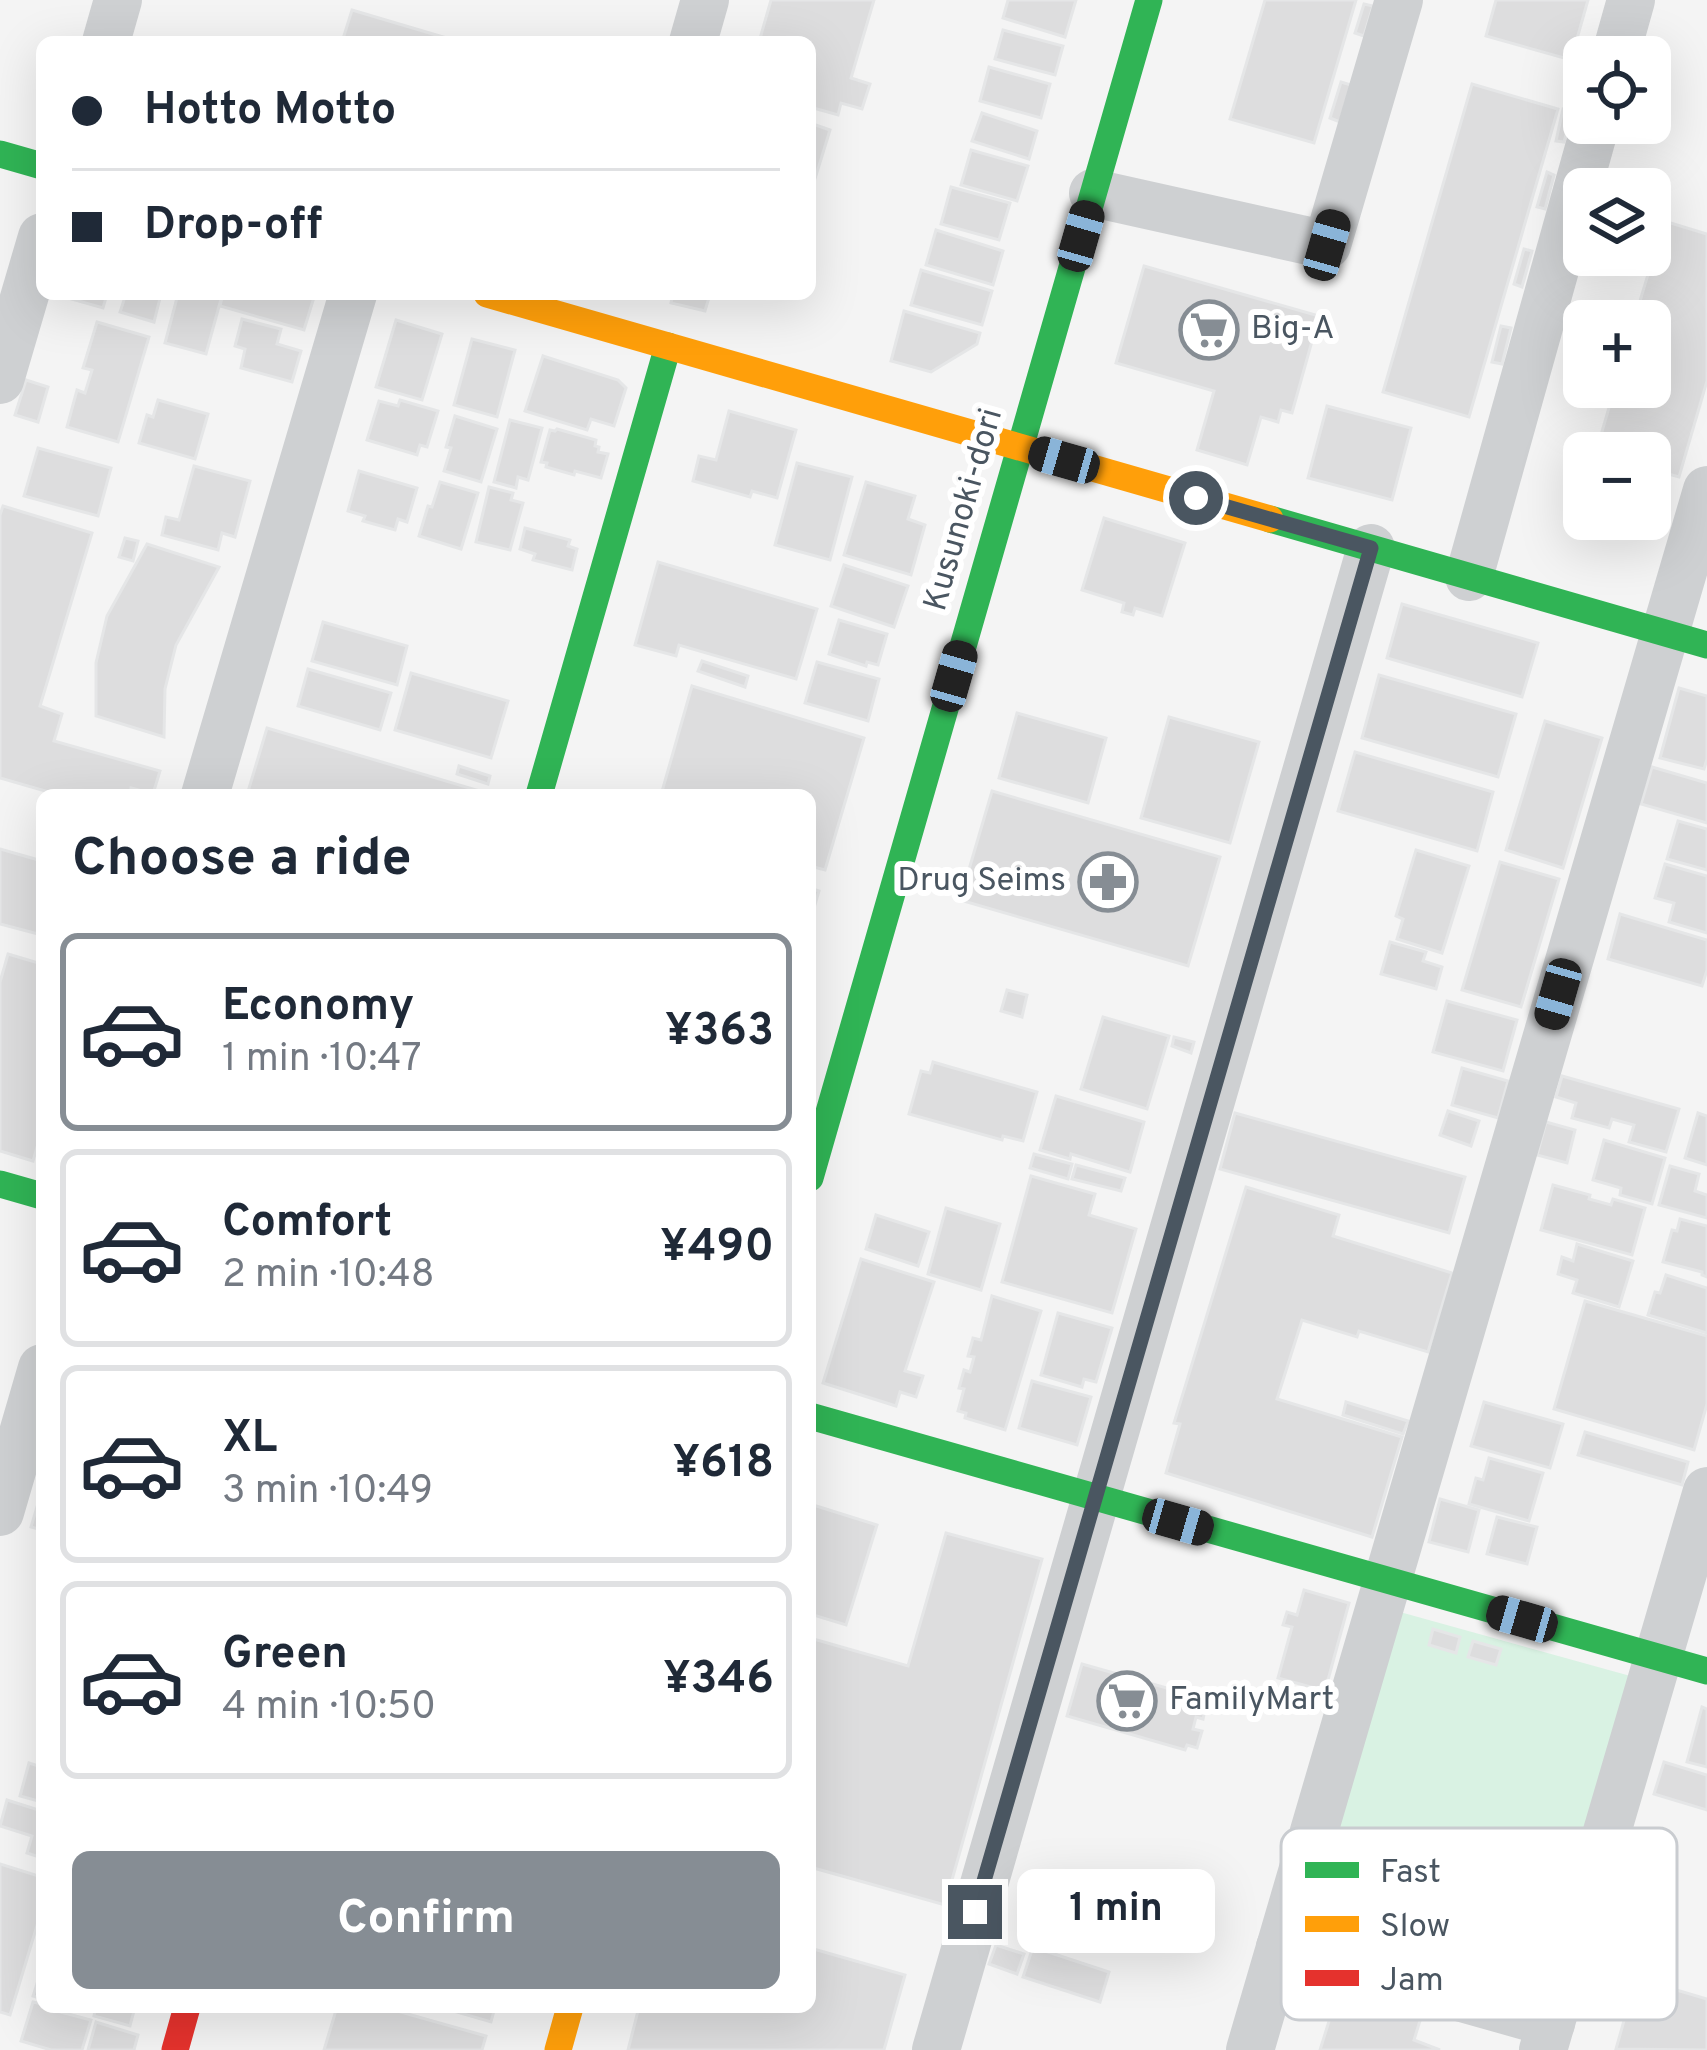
<!DOCTYPE html>
<meta charset="utf-8">
<style>
body{margin:0;font-family:Overpass,sans-serif;background:#f6f6f7;color:#1f2937;height:100vh;display:flex;flex-direction:column;font-size:45px;white-space:nowrap}
*{box-sizing:border-box;margin:0}
p{font-size:39px;color:#747a83}
.icon{flex:none;width:66px;height:66px;fill:none;stroke:currentColor;stroke-width:2;stroke-linecap:round;stroke-linejoin:round}
.map{position:relative;flex:1;overflow:hidden}
.sheet{position:absolute;left:36px;top:789px;width:780px;height:1224px;display:flex;flex-direction:column;background:#fff;border-radius:18px;box-shadow:0 12px 48px #0002}
.sheet>*{flex:none}
.hud{position:absolute;left:36px;top:36px;width:780px;height:264px;border-radius:18px;box-shadow:0 12px 48px #0002;display:grid;align-content:center;height:264px;padding:0 36px;background:#fff}
.tools{position:absolute;left:1563px;top:36px;display:grid;gap:24px}
.tools a{display:grid;place-items:center;width:108px;height:108px;border-radius:18px;background:#fff;box-shadow:0 12px 48px #0002;font-size:60px}
.end{position:absolute;width:54px;height:54px;margin:-27px;border:15px solid #4a5661;background:#fff;box-shadow:0 0 0 6px #fff}
.from{border-radius:50%}
.bubble{position:absolute;height:84px;border-radius:18px;background:#fff;box-shadow:0 12px 48px #0002;font-size:39px;font-weight:700;line-height:84px;text-align:center}
.car{position:absolute;width:36px;height:72px;margin:-36px -18px;border-radius:15px;box-shadow:0 0 9px 3px #0007;background:linear-gradient(#222 24%,#8ab4d8 0 40%,#222 0 76%,#8ab4d8 0 86%,#222 0)}
.hud b{display:flex;align-items:center;gap:42px;height:114px;font-size:45px}
.hud b+b{border-top:3px solid #e0e1e3}
.hud i{width:30px;height:30px;background:#1f2937}
ul{padding:0;list-style:none}
li{display:flex;align-items:center;gap:36px;height:198px;margin:0 24px 18px;padding:0 12px;border:6px solid #e0e1e3;border-radius:18px}
li div{flex:1}
li b{display:block;font-size:45px}
li em{font-style:normal;font-weight:700}
li.on{border-color:#868d94}
li>.icon{width:108px;height:108px;stroke-width:1.5}
h2{padding:0 36px;font-size:54px;line-height:144px}
.action{display:flex;gap:24px;margin-top:auto;padding:24px 36px}
.action a{flex:1;height:138px;border-radius:18px;background:#868d94;color:#fff;font-size:48px;font-weight:700;line-height:138px;text-align:center}
.map>svg:first-child{display:block}
.green{fill:#d9f2e3}
.building{fill:#ddddde;stroke:#e5e6e7;stroke-width:3}
.lines{fill:none;stroke-linecap:round;stroke-linejoin:round}
.street{stroke:#ced0d2;stroke-width:48}
.fast{stroke:#30b455;stroke-width:27}
.slow{stroke:#ff9f0a;stroke-width:27}
.jam{stroke:#e5322d;stroke-width:27}
.route{stroke:#4a5661;stroke-width:15}
.labels{text-anchor:middle;dominant-baseline:central;stroke-width:12;stroke-linejoin:round;paint-order:stroke}
.poi-label{font-size:33px;fill:#4a5661;stroke:#fff;text-anchor:start}
.street-label{font-size:33px;fill:#4a5661;stroke:#fff}
.key{fill:#fff;stroke:#c9ccd0;stroke-width:3}
.key-label{font-size:33px;fill:#4a5661}
</style>
<div class="map">
<svg width="1707" height="2050" viewBox="0 0 1707 2050">
<rect width="100%" height="100%" fill="#f4f4f4"/>
<polygon class="green" points="1400,1612 1634,1677 1541,2007 1307,1942"/>
<g class="building">
<polygon points="771,0 874,0 851,78 870,84 862,109 841,103 838,115 810,107 810,42 759,42"/>
<polygon points="1008,0 1076,0 1065,37 1003,18"/>
<polygon points="1265,0 1356,0 1314,143 1230,119"/>
<polygon points="1496,0 1588,0 1571,60 1486,36"/>
<polygon points="1364,4 1373,6 1364,36 1355,33"/>
<polygon points="352,10 460,42 342,42"/>
<polygon points="1003,30 1063,46 1055,75 995,59"/>
<polygon points="989,67 1050,84 1041,118 980,101"/>
<polygon points="1341,82 1351,85 1340,122 1330,118"/>
<polygon points="1472,84 1558,109 1469,417 1383,392"/>
<polygon points="1563,109 1572,111 1564,142 1556,141"/>
<polygon points="982,113 1037,131 1029,159 972,141"/>
<polygon points="810,123 830,130 810,195"/>
<polygon points="971,150 1028,166 1017,201 961,185"/>
<polygon points="1547,172 1554,175 1545,209 1537,207"/>
<polygon points="951,187 1010,203 999,240 941,224"/>
<polygon points="1664,221 1707,234 1707,381 1679,477 1650,469 1650,453 1596,452 1615,387 1650,387 1650,321 1634,321"/>
<polygon points="936,230 1003,251 993,285 926,265"/>
<polygon points="1524,249 1532,251 1522,287 1514,284"/>
<polygon points="1144,266 1319,316 1292,413 1281,410 1278,422 1261,417 1247,465 1197,450 1214,391 1116,363"/>
<polygon points="921,270 992,291 982,325 911,305"/>
<polygon points="54,294 107,294 103,308"/>
<polygon points="126,294 161,294 154,322 120,312"/>
<polygon points="178,294 202,294 221,299 206,354 165,343"/>
<polygon points="223,294 315,294 304,330 220,306"/>
<polygon points="673,294 710,294 705,311 671,303"/>
<polygon points="904,311 980,333 977,344 931,372 891,361"/>
<polygon points="242,319 281,329 277,344 301,351 292,382 241,368 245,349 235,346"/>
<polygon points="396,320 442,334 422,400 376,387"/>
<polygon points="97,322 149,337 118,442 67,427 77,390 85,393 92,370 83,368"/>
<polygon points="1501,326 1511,328 1502,364 1492,362"/>
<polygon points="472,339 515,350 497,417 454,405"/>
<polygon points="543,356 618,380 626,388 614,426 591,419 587,430 525,411"/>
<polygon points="26,380 48,387 38,422 15,415"/>
<polygon points="158,400 208,414 195,459 139,443 147,415 153,417"/>
<polygon points="400,400 438,411 427,447 420,445 417,455 367,440 379,401 398,406"/>
<polygon points="1327,406 1411,428 1392,500 1308,478"/>
<polygon points="729,411 796,430 777,498 752,491 750,497 693,481 699,456 716,460"/>
<polygon points="455,416 497,429 481,482 444,471 451,448 446,447"/>
<polygon points="510,420 542,428 528,480 518,477 516,488 494,482"/>
<polygon points="557,429 596,440 595,446 599,447 598,452 608,454 601,478 575,471 574,475 546,467 547,463 541,462 550,430 555,431"/>
<polygon points="38,448 111,468 98,516 24,496"/>
<polygon points="797,463 852,477 830,560 775,545"/>
<polygon points="194,466 250,481 235,537 222,533 218,550 162,535 166,517 179,520"/>
<polygon points="359,471 417,488 407,522 398,519 395,530 363,521 365,516 348,511"/>
<polygon points="440,482 478,493 461,549 419,536 428,506 432,507"/>
<polygon points="866,482 915,496 908,519 925,525 911,575 844,555"/>
<polygon points="489,487 513,493 511,500 523,503 510,550 476,542"/>
<polygon points="3,506 92,533 40,706 62,714 54,741 160,771 153,794 131,788 130,795 59,795 0,778 0,515"/>
<polygon points="1104,518 1185,543 1162,616 1135,608 1133,615 1122,612 1124,603 1082,590"/>
<polygon points="525,528 570,540 568,546 577,549 572,570 533,560 535,554 520,549"/>
<polygon points="125,538 138,541 133,561 119,557"/>
<polygon points="147,544 219,567 176,645 165,689 164,737 96,716 96,663 107,616"/>
<polygon points="658,562 817,609 796,679 679,645 676,656 635,645"/>
<polygon points="844,565 908,586 894,627 831,606"/>
<polygon points="1402,604 1538,643 1522,697 1387,658"/>
<polygon points="839,620 887,634 878,665 867,662 866,666 829,654"/>
<polygon points="323,622 407,646 397,685 312,661"/>
<polygon points="702,661 748,676 745,687 698,671"/>
<polygon points="817,662 879,679 868,721 805,703"/>
<polygon points="308,669 391,693 380,730 298,706"/>
<polygon points="411,673 508,701 491,758 395,730"/>
<polygon points="1379,675 1516,714 1498,777 1362,738"/>
<polygon points="692,686 864,738 825,870 810,866 810,795 661,795"/>
<polygon points="1679,688 1707,696 1707,759 1704,769 1660,758"/>
<polygon points="1017,713 1106,738 1088,803 999,778"/>
<polygon points="1169,717 1259,742 1230,843 1141,818"/>
<polygon points="1545,721 1602,738 1563,868 1506,850"/>
<polygon points="267,728 490,794 490,795 247,795"/>
<polygon points="1355,752 1493,792 1477,851 1338,811"/>
<polygon points="459,766 490,776 488,784 457,774"/>
<polygon points="1652,767 1707,783 1707,823 1641,804"/>
<polygon points="992,791 1220,857 1188,966 960,900"/>
<polygon points="1678,821 1707,829 1707,870 1667,859"/>
<polygon points="0,849 42,861 42,935 0,924"/>
<polygon points="1416,850 1469,866 1442,953 1397,939 1403,919 1396,916"/>
<polygon points="1500,862 1559,879 1521,1007 1462,990"/>
<polygon points="1665,864 1707,876 1707,933 1669,922 1674,903 1655,898"/>
<polygon points="810,888 819,891 810,922"/>
<polygon points="1620,914 1707,940 1707,970 1702,986 1608,959"/>
<polygon points="1390,942 1426,952 1423,961 1442,967 1436,989 1381,974"/>
<polygon points="8,954 42,964 42,1130 33,1161 0,1151 0,982"/>
<polygon points="1007,990 1027,995 1022,1017 1001,1011"/>
<polygon points="1447,1001 1517,1020 1503,1071 1433,1052"/>
<polygon points="1103,1017 1169,1036 1147,1109 1081,1089"/>
<polygon points="1174,1037 1194,1042 1191,1053 1172,1046"/>
<polygon points="933,1062 1037,1092 1023,1141 1003,1136 1002,1140 909,1114 921,1071 930,1073"/>
<polygon points="1462,1068 1508,1081 1498,1118 1452,1105"/>
<polygon points="1562,1076 1679,1109 1666,1152 1629,1142 1634,1125 1612,1119 1609,1128 1572,1118 1576,1103 1556,1097"/>
<polygon points="1056,1096 1144,1122 1130,1172 1071,1154 1070,1159 1040,1150"/>
<polygon points="1448,1111 1479,1121 1471,1146 1440,1135"/>
<polygon points="1235,1113 1465,1177 1449,1233 1220,1169"/>
<polygon points="1698,1113 1707,1116 1707,1165 1685,1158"/>
<polygon points="1546,1122 1575,1130 1567,1163 1537,1155"/>
<polygon points="1604,1140 1665,1158 1652,1204 1620,1195 1621,1188 1593,1180"/>
<polygon points="1034,1154 1072,1164 1068,1179 1030,1168"/>
<polygon points="1076,1165 1125,1178 1121,1191 1072,1179"/>
<polygon points="1670,1166 1699,1174 1695,1191 1707,1195 1707,1218 1659,1205"/>
<polygon points="1031,1176 1095,1194 1089,1215 1136,1229 1112,1313 1002,1282"/>
<polygon points="1553,1185 1590,1195 1589,1199 1611,1205 1613,1199 1645,1208 1632,1255 1541,1230"/>
<polygon points="1246,1187 1339,1215 1333,1236 1452,1273 1428,1352 1359,1331 1357,1337 1302,1320 1277,1399 1402,1437 1372,1537 1166,1473 1180,1424 1174,1423"/>
<polygon points="946,1208 1000,1224 981,1290 928,1274"/>
<polygon points="876,1215 929,1232 918,1266 866,1249"/>
<polygon points="1680,1219 1707,1226 1707,1277 1702,1275 1702,1272 1663,1262 1672,1230 1677,1231"/>
<polygon points="1577,1244 1633,1261 1619,1307 1573,1293 1577,1280 1558,1274 1562,1257 1573,1261"/>
<polygon points="861,1259 934,1282 905,1371 923,1376 916,1397 900,1392 896,1406 823,1383"/>
<polygon points="1666,1275 1707,1288 1707,1333 1648,1315 1655,1292 1660,1293"/>
<polygon points="992,1296 1041,1311 1005,1430 965,1418 966,1413 958,1411 964,1389 959,1388 964,1370 970,1372 974,1357 968,1356 973,1338 981,1340"/>
<polygon points="1585,1301 1707,1336 1707,1404 1694,1450 1554,1409"/>
<polygon points="1058,1313 1112,1328 1096,1382 1084,1379 1082,1387 1041,1375"/>
<polygon points="1032,1381 1091,1397 1077,1445 1019,1428"/>
<polygon points="1346,1402 1408,1421 1403,1434 1343,1415"/>
<polygon points="1484,1402 1563,1424 1550,1468 1471,1446"/>
<polygon points="1585,1432 1688,1462 1682,1485 1578,1455"/>
<polygon points="1489,1458 1543,1473 1529,1521 1469,1504 1476,1478 1483,1480"/>
<polygon points="42,1490 42,1530 31,1527"/>
<polygon points="1440,1499 1479,1510 1468,1552 1429,1542"/>
<polygon points="810,1504 877,1525 846,1625 810,1614"/>
<polygon points="1497,1517 1537,1527 1527,1564 1487,1554"/>
<polygon points="946,1533 1042,1559 945,1905 810,1867 810,1638 908,1666"/>
<polygon points="1304,1590 1349,1603 1325,1691 1278,1678 1292,1627 1283,1625 1287,1612 1297,1615"/>
<polygon points="1433,1629 1460,1637 1456,1653 1429,1645"/>
<polygon points="1473,1641 1501,1649 1496,1665 1468,1657"/>
<polygon points="1082,1664 1174,1690 1173,1695 1206,1705 1203,1719 1196,1717 1193,1729 1202,1731 1197,1748 1187,1745 1185,1750 1067,1716"/>
<polygon points="1702,1707 1707,1709 1707,1767 1687,1762"/>
<polygon points="1664,1762 1707,1775 1707,1810 1654,1794"/>
<polygon points="29,1763 42,1767 42,1802 20,1796"/>
<polygon points="7,1800 42,1811 42,1858 27,1853 32,1836 0,1826"/>
<polygon points="0,1864 42,1877 42,1909 10,2015 0,2012"/>
<polygon points="996,1945 1024,1954 1017,1974 989,1964"/>
<polygon points="1033,1947 1109,1972 1100,2002 1023,1977"/>
<polygon points="810,1948 905,1975 884,2050 628,2050 639,2007 810,2007"/>
<polygon points="42,1968 42,1999 33,1996"/>
<polygon points="1636,1978 1707,1999 1707,2050 1616,2049"/>
<polygon points="1340,1986 1423,2011 1414,2040 1440,2050 1320,2050"/>
<polygon points="33,2002 42,2004 42,2007 91,2020 82,2050 51,2050 21,2041"/>
<polygon points="96,2007 135,2007 130,2026 94,2016"/>
<polygon points="337,2007 383,2007 486,2036 482,2050 324,2050"/>
<polygon points="440,2007 495,2007 491,2022"/>
<polygon points="96,2022 138,2035 134,2050 88,2050"/>
</g>
<g class="lines">
<g class="street">
<polyline points="106,42 118,0"/>
<polyline points="693,42 705,0"/>
<polyline points="1615,57 1631,0"/>
<polyline points="1093,193 1327,245 1399,0"/>
<polyline points="0,380 42,237"/>
<polyline points="1469,577 1596,123"/>
<polyline points="205,795 353,294"/>
<polyline points="0,1512 42,1368"/>
<polyline points="1280,1947 1551,2023"/>
<polyline points="936,2050 1371,548"/>
<polyline points="1250,2050 1707,490"/>
<polyline points="1543,2050 1707,1491"/>
</g>
<g class="fast">
<polyline points="0,154 42,166"/>
<polyline points="1270,519 1707,645"/>
<polyline points="539,795 668,346"/>
<polyline points="810,1178 1149,0"/>
<polyline points="0,1184 42,1196"/>
<polyline points="810,1416 1707,1671"/>
</g>
<g class="slow">
<polyline points="487,294 1270,519"/>
<polyline points="558,2050 570,2007"/>
</g>
<polyline class="jam" points="175,2050 187,2007"/>
</g>
<g class="lines">
<polyline class="route" points="975,1912 1371,548 1196,498"/>
</g>
<defs>
<symbol id="supermarket-ring" viewBox="-11 -11 22 22"><circle r="9.5" fill="#fff" stroke="#868d94" stroke-width="1.5"/><path d="M-6-5.5h2.5l.6 2H6L4.5 2H-2.5L-4.4-4H-6ZM-1.5 3.2a1.3 1.3 0 1 0 .1 0ZM3 3.2a1.3 1.3 0 1 0 .1 0Z" fill="#868d94"/></symbol>
<symbol id="pharmacy-ring" viewBox="-11 -11 22 22"><circle r="9.5" fill="#fff" stroke="#868d94" stroke-width="1.5"/><path d="M-2-6h4v4h4v4h-4v4h-4v-4h-4v-4h4Z" fill="#868d94"/></symbol>
</defs>
<g fill-rule="evenodd">
<use href="#supermarket-ring" x="1176" y="297" width="66" height="66"/>
<use href="#pharmacy-ring" x="1075" y="849" width="66" height="66"/>
<use href="#supermarket-ring" x="1094" y="1668" width="66" height="66"/>
</g>
<g class="labels">
<g class="poi-label">
<text x="1251" y="330">Big-A</text>
<text x="1066" y="882" text-anchor="end">Drug Seims</text>
<text x="1169" y="1701">FamilyMart</text>
</g>
<g class="street-label">
<text transform="translate(965 510) rotate(-74)">Kusunoki-dori</text>
</g>
</g>
<rect x="1281" y="1828" width="396" height="192" rx="18" class="key"/>
<rect x="1305" y="1862" width="54" height="16" fill="#30b455"/>
<rect x="1305" y="1916" width="54" height="16" fill="#ff9f0a"/>
<rect x="1305" y="1970" width="54" height="16" fill="#e5322d"/>
<g class="key-label">
<text x="1380" y="1882">Fast</text>
<text x="1380" y="1936">Slow</text>
<text x="1380" y="1990">Jam</text>
</g>
</svg>
<div class="tools">
<a><svg class="icon" aria-label="locate" viewBox="0 0 24 24"><circle cx="12" cy="12" r="6"/><path d="M12 2v4M12 18v4M2 12h4M18 12h4"/></svg></a>
<a><svg class="icon" aria-label="layers" viewBox="0 0 24 24"><path d="M12 4l9 5-9 5-9-5zM3 14l9 5 9-5"/></svg></a>
<a>+</a>
<a>−</a>
</div>
<i class="end from" style="left:1196px;top:498px"></i>
<i class="end" style="left:975px;top:1912px"></i>
<div class="bubble" style="left:1017px;top:1869px;width:198px">1 min</div>
<i class="car" style="left:1081px;top:236px;rotate:16deg"></i>
<i class="car" style="left:1327px;top:245px;rotate:16deg"></i>
<i class="car" style="left:1064px;top:460px;rotate:286deg"></i>
<i class="car" style="left:954px;top:676px;rotate:16deg"></i>
<i class="car" style="left:1558px;top:994px;rotate:196deg"></i>
<i class="car" style="left:1178px;top:1522px;rotate:106deg"></i>
<i class="car" style="left:1522px;top:1619px;rotate:286deg"></i>
<div class="hud">
<b><i class="from"></i>Hotto Motto</b>
<b><i></i>Drop-off</b>
</div>
<section class="sheet">
<h2>Choose a ride</h2>
<ul>
<li class="on"><svg class="icon" aria-label="car" viewBox="0 0 24 24"><path d="M5 17H2v-5l4-1 3-4h7l3 4 3 1v5h-3M9 17h6M6 11h13"/><circle cx="7" cy="17" r="2"/><circle cx="17" cy="17" r="2"/></svg><div><b>Economy</b><p>1 min · 10:47</p></div><em>¥363</em></li>
<li><svg class="icon" aria-label="car" viewBox="0 0 24 24"><path d="M5 17H2v-5l4-1 3-4h7l3 4 3 1v5h-3M9 17h6M6 11h13"/><circle cx="7" cy="17" r="2"/><circle cx="17" cy="17" r="2"/></svg><div><b>Comfort</b><p>2 min · 10:48</p></div><em>¥490</em></li>
<li><svg class="icon" aria-label="car" viewBox="0 0 24 24"><path d="M5 17H2v-5l4-1 3-4h7l3 4 3 1v5h-3M9 17h6M6 11h13"/><circle cx="7" cy="17" r="2"/><circle cx="17" cy="17" r="2"/></svg><div><b>XL</b><p>3 min · 10:49</p></div><em>¥618</em></li>
<li><svg class="icon" aria-label="car" viewBox="0 0 24 24"><path d="M5 17H2v-5l4-1 3-4h7l3 4 3 1v5h-3M9 17h6M6 11h13"/><circle cx="7" cy="17" r="2"/><circle cx="17" cy="17" r="2"/></svg><div><b>Green</b><p>4 min · 10:50</p></div><em>¥346</em></li>
</ul>
<div class="action"><a>Confirm</a></div>
</section>
</div>
